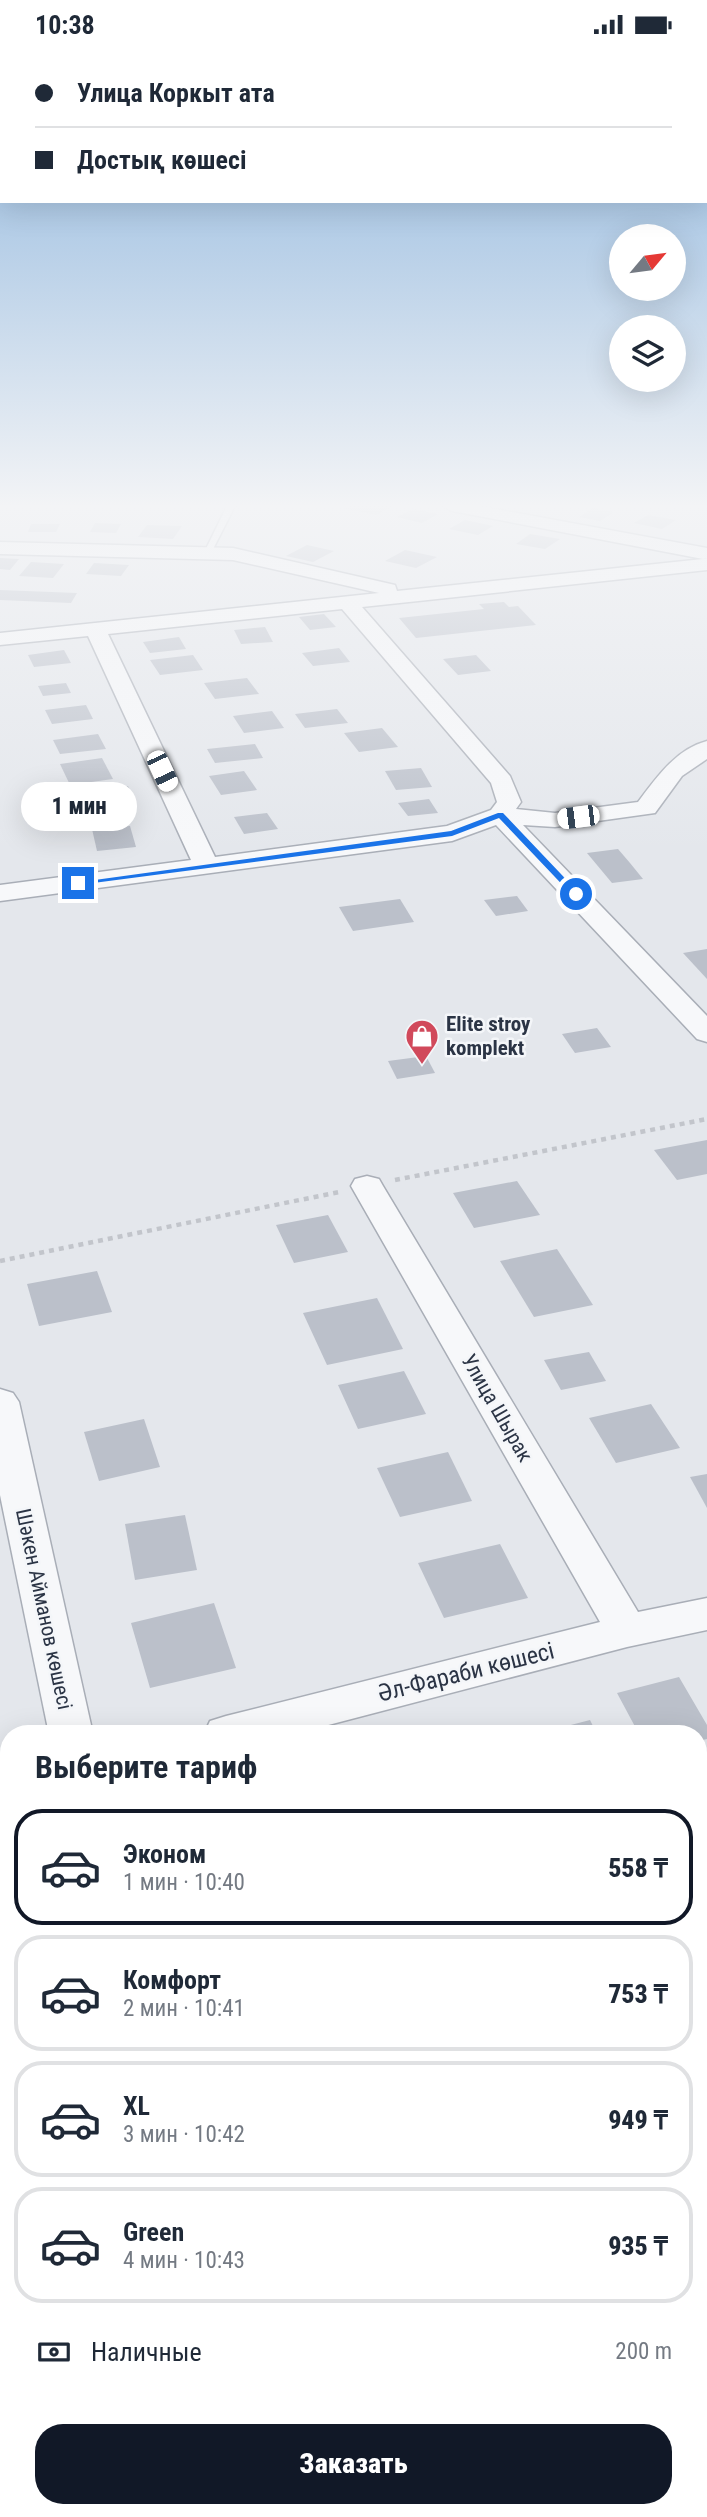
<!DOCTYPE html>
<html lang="ru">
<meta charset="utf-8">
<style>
body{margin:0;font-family:"Roboto Condensed",sans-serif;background:#f6f6f7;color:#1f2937;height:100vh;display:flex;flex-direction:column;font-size:26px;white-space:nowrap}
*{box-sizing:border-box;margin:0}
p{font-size:23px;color:#747a83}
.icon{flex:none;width:38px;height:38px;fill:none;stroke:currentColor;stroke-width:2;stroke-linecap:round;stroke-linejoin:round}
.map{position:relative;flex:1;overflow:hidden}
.drawer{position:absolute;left:0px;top:1676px;width:707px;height:793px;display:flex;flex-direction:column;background:#fff;border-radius:28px 28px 0 0;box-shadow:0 7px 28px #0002}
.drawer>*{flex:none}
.top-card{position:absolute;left:0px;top:0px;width:707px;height:154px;box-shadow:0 7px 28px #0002;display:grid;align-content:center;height:154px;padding:0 35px;background:#fff}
.needle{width:46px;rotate:61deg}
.fabs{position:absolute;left:609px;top:175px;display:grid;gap:14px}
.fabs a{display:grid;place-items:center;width:77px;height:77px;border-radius:50%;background:#fff;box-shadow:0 7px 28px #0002;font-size:35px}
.end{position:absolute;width:32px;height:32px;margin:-16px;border:9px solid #1a73e8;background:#fff;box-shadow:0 0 0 4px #fff}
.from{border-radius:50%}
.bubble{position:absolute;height:49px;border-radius:24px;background:#fff;box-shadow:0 7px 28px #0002;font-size:23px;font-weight:800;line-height:49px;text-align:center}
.car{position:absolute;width:21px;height:42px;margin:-21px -10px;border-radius:9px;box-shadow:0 0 5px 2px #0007;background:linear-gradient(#fff 24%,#345 0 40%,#fff 0 76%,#345 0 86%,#fff 0)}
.top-card b{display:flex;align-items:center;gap:24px;height:66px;font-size:26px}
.top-card b+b{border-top:2px solid #e0e1e3}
.top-card i{width:18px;height:18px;background:#1f2937}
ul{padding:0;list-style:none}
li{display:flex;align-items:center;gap:21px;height:116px;margin:0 14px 10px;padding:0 21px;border:4px solid #e0e1e3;border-radius:28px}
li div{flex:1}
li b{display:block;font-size:26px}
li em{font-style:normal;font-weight:800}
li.selected{border-color:#111827}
li>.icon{width:63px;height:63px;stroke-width:1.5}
h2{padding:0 35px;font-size:32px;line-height:84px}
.pay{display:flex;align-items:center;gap:18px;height:77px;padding:0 35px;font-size:26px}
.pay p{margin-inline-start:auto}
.cta{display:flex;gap:14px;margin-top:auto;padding:14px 35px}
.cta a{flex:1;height:80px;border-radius:28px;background:#111827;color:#fff;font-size:28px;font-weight:800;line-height:80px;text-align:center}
.status{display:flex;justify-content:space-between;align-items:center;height:49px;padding:0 35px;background:#fff;direction:ltr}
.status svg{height:19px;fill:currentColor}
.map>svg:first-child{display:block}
.building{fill:#bbc0ca}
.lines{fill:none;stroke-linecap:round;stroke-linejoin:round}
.service-casing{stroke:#a9aeb7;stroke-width:3}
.minor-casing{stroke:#a9aeb7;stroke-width:3}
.tertiary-casing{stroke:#a9aeb7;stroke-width:4}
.path{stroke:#c2c5cb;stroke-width:4.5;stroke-dasharray:5 5;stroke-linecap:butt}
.service{fill:#f7f8fa;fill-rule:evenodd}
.minor{fill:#f7f8fa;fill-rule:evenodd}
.tertiary{fill:#f7f8fa;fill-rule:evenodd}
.route{fill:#1a73e8}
.labels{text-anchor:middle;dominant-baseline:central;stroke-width:5;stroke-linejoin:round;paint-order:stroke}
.poi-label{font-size:21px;font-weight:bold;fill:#2b3445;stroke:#f4f6f9;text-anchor:start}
.street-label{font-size:21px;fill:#2b3445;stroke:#f4f6f9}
.near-street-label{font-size:24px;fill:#2b3445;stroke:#f4f6f9}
</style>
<div class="status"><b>10:38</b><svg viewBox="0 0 49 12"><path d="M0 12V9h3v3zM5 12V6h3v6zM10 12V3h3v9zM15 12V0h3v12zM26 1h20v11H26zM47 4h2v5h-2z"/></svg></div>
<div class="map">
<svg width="707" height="2468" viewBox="0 0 707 2468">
<rect width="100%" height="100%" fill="#e4e7ec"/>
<g class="building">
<polygon points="349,457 393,457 376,466 344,459"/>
<polygon points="593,459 614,463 600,472 579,468"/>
<polygon points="413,460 438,465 422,474 397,468"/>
<polygon points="648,466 676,471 662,480 634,474"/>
<polygon points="465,471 493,477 478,486 449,480"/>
<polygon points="95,474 121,475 116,484 90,483"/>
<polygon points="31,475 60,475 56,483 28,483"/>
<polygon points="147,476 182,477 173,490 138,488"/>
<polygon points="530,485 560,490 545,500 516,495"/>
<polygon points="307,496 334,502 313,513 286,507"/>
<polygon points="405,501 437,508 416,519 385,512"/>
<polygon points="0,509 19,510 10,521 0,520"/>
<polygon points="31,513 64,515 53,529 19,527"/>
<polygon points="94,514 129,516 121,527 86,525"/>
<polygon points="0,541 77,544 71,554 0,551"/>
<polygon points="504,553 509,558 518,557 536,576 416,589 399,569 484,560 479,555"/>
<polygon points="324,565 336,578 310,581 299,568"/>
<polygon points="265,578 273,593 241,595 234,581"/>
<polygon points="179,588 186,600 150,604 143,593"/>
<polygon points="339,599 350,613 313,617 302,604"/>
<polygon points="64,601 71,614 34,618 28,606"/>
<polygon points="193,606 203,621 160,626 150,611"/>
<polygon points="476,606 491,622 458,626 443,610"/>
<polygon points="247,629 259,645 215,650 204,634"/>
<polygon points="66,634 71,644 43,647 38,637"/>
<polygon points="86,656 93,670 52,675 45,661"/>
<polygon points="337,660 348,674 305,679 295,665"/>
<polygon points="272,662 284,679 244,684 233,667"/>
<polygon points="382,679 398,698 359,703 344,684"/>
<polygon points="98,685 106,700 60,705 53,691"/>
<polygon points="255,695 263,709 215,714 207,700"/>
<polygon points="102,709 113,730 70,736 60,715"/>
<polygon points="421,719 432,738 396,741 385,722"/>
<polygon points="244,722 257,741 221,746 209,727"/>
<polygon points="128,737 136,753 71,762 64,746"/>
<polygon points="429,750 438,764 408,767 398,754"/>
<polygon points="267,764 278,780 244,785 234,768"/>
<polygon points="130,777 136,798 97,802 92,780"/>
<polygon points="618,800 630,814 643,830 612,834 587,804"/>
<polygon points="517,847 528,862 496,867 484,851"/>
<polygon points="400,850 414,873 353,882 339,858"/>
<polygon points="707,900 707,930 683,904"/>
<polygon points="597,979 611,998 575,1004 562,985"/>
<polygon points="426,1007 435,1024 397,1030 388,1012"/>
<polygon points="707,1091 707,1125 677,1131 654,1101"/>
<polygon points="517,1132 540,1166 474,1179 453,1144"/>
<polygon points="328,1166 348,1203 294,1214 276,1176"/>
<polygon points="557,1200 593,1256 534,1268 500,1212"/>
<polygon points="97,1222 112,1263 39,1277 27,1235"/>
<polygon points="377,1249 403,1300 327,1316 303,1264"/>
<polygon points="589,1303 606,1332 561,1341 544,1311"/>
<polygon points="404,1322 426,1365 358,1380 338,1336"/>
<polygon points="651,1355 680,1399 616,1414 589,1369"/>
<polygon points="144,1370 160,1418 99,1432 84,1383"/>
<polygon points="448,1403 472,1452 400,1468 377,1419"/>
<polygon points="707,1425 707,1459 690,1428"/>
<polygon points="185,1466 197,1521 135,1531 125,1475"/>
<polygon points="500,1495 528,1549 444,1569 418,1514"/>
<polygon points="214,1554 236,1619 150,1639 131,1574"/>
<polygon points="679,1628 707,1676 707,1690 698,1692 698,1685 639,1685 617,1644"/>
<polygon points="590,1671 597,1685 540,1685 540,1684"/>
<polygon points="707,1975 707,2078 698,2081 698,1978"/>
<polygon points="9,2007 9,2102 0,2104 0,2008"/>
<polygon points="9,2163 9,2271 0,2273 0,2165"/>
</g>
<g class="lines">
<defs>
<polygon id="service" points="227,457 235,457 211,504 203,506"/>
<g id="minor">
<path d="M 443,457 L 479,457 L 707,499 L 707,509 L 703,510 L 707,509 L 707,521 L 362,558 L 510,727 L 521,753 L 516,760 L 555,764 L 638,753 C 656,729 676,700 707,692 L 707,710 L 682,727 L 655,764 L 555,778 L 523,776 L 707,967 L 707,993 L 697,990 L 496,776 L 452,792 L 0,852 L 0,836 L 191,811 L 88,587 L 0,596 L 0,584 L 379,544 L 233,511 L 0,505 L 0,493 L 233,499 L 395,536 L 397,542 L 703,510 L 452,462 ZM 342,560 L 491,734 L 497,753 L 491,761 L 447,777 L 215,808 L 108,585 Z"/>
<polygon points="367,1127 379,1130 383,1137 638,1563 707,1549 707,1581 627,1598 294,1685 204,1685 210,1672 226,1667 600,1573 351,1137 355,1130"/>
<polygon points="0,1340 13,1344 19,1353 93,1685 49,1685 0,1446"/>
<polygon points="9,1721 9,1759 0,1762 0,1724"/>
</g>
<g id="tertiary">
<polygon points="707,2276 707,2340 698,2343 698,2279"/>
<polygon points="193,2460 281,2460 278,2468 190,2468"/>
</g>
</defs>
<use href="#service" class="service-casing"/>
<use href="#minor" class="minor-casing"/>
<use href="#tertiary" class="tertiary-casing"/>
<g class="path">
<polyline points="395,1131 707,1070"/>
<polyline points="0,1212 339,1143"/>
</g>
<use href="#service" class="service"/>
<use href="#minor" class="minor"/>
<use href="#tertiary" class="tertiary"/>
</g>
<linearGradient id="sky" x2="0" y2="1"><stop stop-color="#8bb4dd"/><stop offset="0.57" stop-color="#f3f4f6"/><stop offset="1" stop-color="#f3f4f6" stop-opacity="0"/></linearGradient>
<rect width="707" height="802" fill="url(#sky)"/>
<polygon class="route" points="498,764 503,764 579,844 579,847 573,847 499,769 452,787 78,836 73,834 451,782"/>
<defs>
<symbol id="shop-pin" viewBox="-11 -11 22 30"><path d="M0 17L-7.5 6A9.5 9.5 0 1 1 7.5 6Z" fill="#d1495b" stroke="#f4f6f9"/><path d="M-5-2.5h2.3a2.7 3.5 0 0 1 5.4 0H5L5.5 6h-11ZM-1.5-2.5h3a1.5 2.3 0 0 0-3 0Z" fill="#fff"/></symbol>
</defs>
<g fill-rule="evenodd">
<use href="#shop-pin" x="403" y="968" width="38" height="52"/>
</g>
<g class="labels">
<g class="poi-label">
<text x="446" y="975">Elite stroy<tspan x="446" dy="24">komplekt</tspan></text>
</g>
<g class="street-label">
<text transform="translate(497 1359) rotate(60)">Улица Шырак</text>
<text transform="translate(44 1560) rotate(78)">Шәкен Айманов көшесі</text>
</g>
<g class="near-street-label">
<text transform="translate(466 1623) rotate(-14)">Әл-Фараби көшесі</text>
</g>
</g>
</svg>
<div class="fabs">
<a><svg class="needle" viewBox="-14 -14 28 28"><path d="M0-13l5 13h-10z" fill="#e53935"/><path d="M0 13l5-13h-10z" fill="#747a83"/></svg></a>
<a><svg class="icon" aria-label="layers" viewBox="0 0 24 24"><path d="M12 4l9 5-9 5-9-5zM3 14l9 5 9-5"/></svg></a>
</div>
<i class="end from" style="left:576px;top:845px"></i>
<i class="end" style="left:78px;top:834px"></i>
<div class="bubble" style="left:21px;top:733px;width:116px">1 мин</div>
<i class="car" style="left:162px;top:722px;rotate:155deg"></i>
<i class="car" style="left:578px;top:768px;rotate:263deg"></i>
<div class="top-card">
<b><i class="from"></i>Улица Коркыт ата</b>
<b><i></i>Достық көшесі</b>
</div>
<section class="drawer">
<h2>Выберите тариф</h2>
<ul>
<li class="selected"><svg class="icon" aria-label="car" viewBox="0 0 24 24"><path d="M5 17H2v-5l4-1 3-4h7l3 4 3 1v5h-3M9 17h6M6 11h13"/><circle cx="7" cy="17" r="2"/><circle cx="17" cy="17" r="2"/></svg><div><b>Эконом</b><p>1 мин · 10:40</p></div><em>558 ₸</em></li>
<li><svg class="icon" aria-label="car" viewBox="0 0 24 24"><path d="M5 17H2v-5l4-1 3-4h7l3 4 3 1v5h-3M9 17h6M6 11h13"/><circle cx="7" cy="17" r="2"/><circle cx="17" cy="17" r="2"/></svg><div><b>Комфорт</b><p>2 мин · 10:41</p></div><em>753 ₸</em></li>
<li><svg class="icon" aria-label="car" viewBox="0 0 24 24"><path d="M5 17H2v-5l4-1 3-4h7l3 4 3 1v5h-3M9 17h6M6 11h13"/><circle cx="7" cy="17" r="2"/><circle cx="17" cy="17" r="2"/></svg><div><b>XL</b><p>3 мин · 10:42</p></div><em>949 ₸</em></li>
<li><svg class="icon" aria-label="car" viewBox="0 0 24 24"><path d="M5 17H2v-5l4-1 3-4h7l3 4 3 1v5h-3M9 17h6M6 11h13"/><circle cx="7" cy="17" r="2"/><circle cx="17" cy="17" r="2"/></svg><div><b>Green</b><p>4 мин · 10:43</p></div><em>935 ₸</em></li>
</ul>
<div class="pay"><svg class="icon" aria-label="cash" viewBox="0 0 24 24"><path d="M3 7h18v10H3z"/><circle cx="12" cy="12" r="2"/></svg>Наличные<p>200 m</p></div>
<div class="cta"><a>Заказать</a></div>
</section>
</div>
